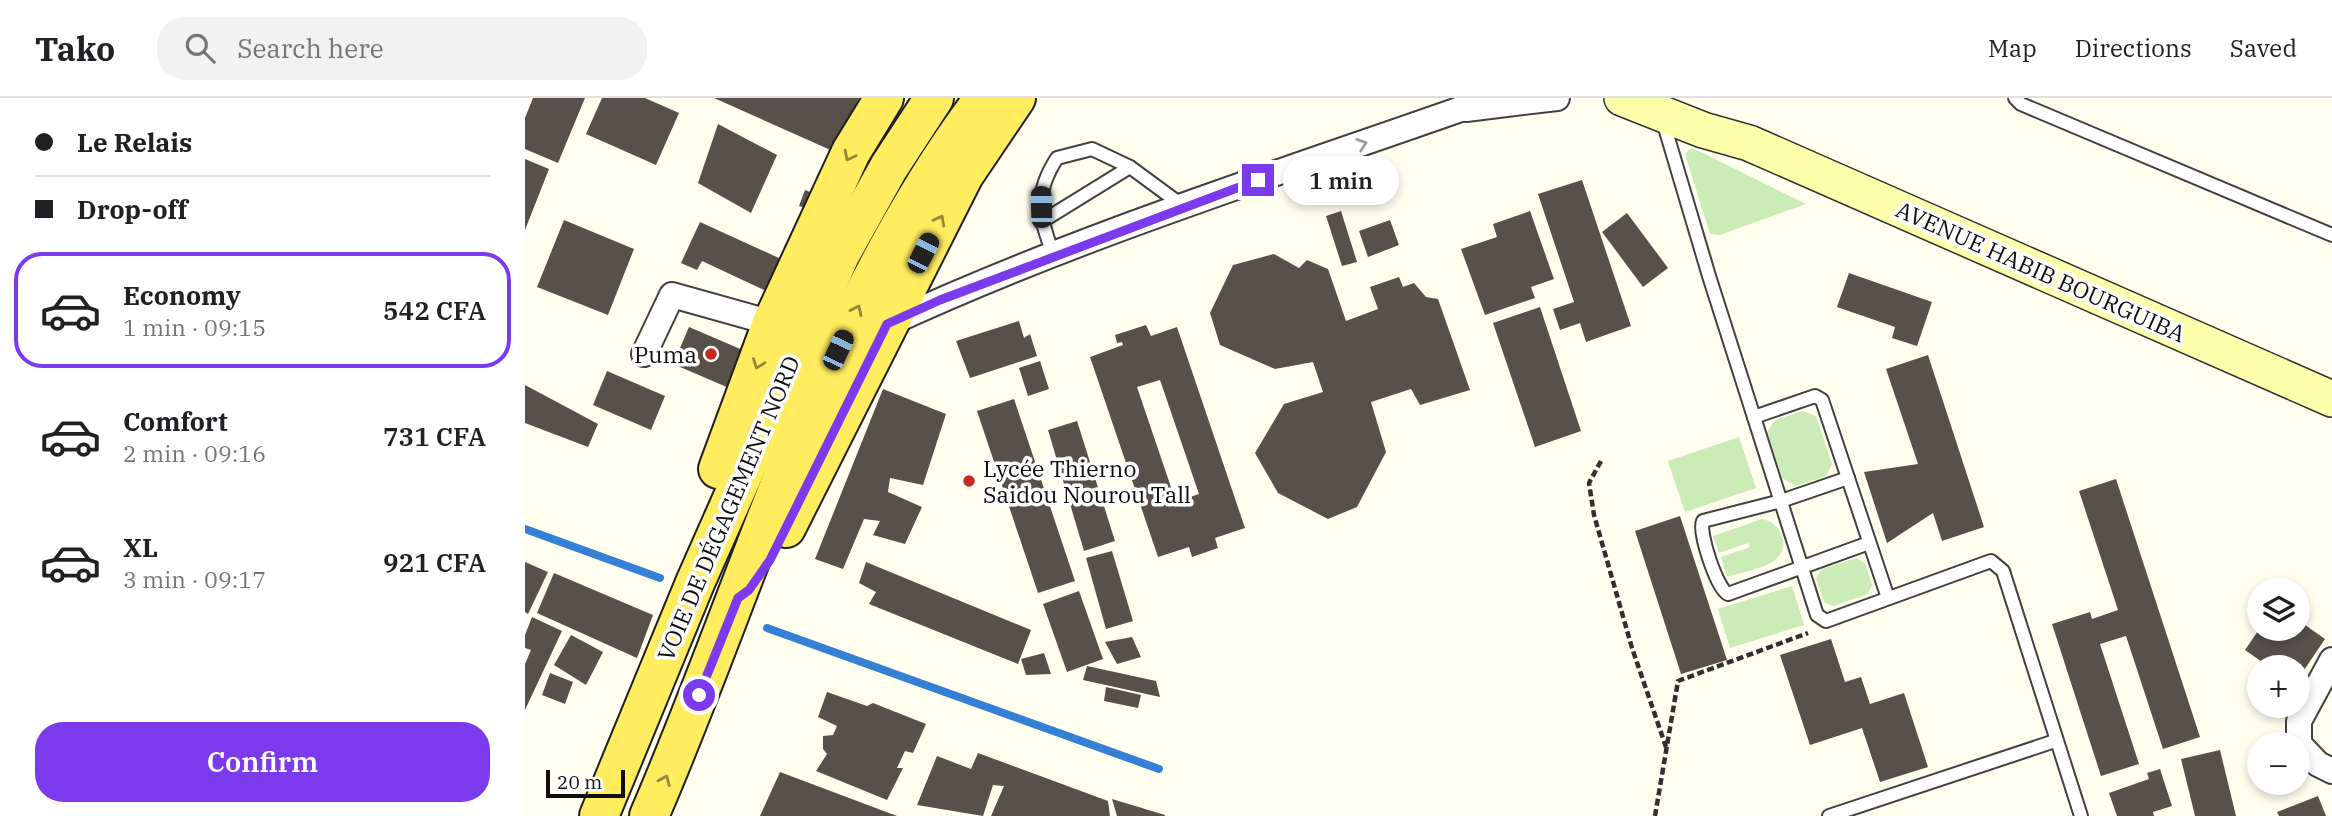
<!DOCTYPE html>
<meta charset="utf-8">
<style>
body{margin:0;font-family:"IBM Plex Serif",serif;background:#f2f2f2;color:#202124;height:100vh;display:flex;flex-direction:column;font-size:26px;white-space:nowrap}
*{box-sizing:border-box;margin:0}
p{font-size:23px;color:#757577}
.icon{flex:none;width:38px;height:38px;fill:none;stroke:currentColor;stroke-width:2;stroke-linecap:round;stroke-linejoin:round}
.map{position:relative;flex:1;overflow:hidden}
.details{display:flex;flex-direction:column;background:#fff;width:525px}
.details>*{flex:none}
.hud{display:grid;align-content:center;height:154px;padding:0 35px;background:#fff}
.tools{position:absolute;left:1722px;top:480px;display:grid;gap:14px}
.tools a{display:grid;place-items:center;width:63px;height:63px;border-radius:50%;background:#fff;box-shadow:0 4px 10px #0003;font-size:35px}
.scale{position:absolute;left:21px;bottom:18px;width:79px;box-sizing:border-box;padding-left:7px;border:4px solid #0e0e0e;border-top:0;font-size:19px;line-height:24px;white-space:nowrap;color:#0e0e0e;-webkit-text-stroke:5px #fff;paint-order:stroke}
.end{position:absolute;width:32px;height:32px;margin:-16px;border:9px solid #7c3aed;background:#fff;box-shadow:0 0 0 4px #fff}
.from{border-radius:50%}
.bubble{position:absolute;height:49px;border-radius:24px;background:#fff;box-shadow:0 4px 10px #0003;font-size:23px;font-weight:600;line-height:49px;text-align:center}
.car{position:absolute;width:21px;height:42px;margin:-21px -10px;border-radius:9px;box-shadow:0 0 5px 2px #0007;background:linear-gradient(#222 24%,#8ab4d8 0 40%,#222 0 76%,#8ab4d8 0 86%,#222 0)}
.hud b{display:flex;align-items:center;gap:24px;height:66px;font-size:26px}
.hud b+b{border-top:2px solid #e0e0e0}
.hud i{width:18px;height:18px;background:#202124}
ul{padding:0;list-style:none}
li{display:flex;align-items:center;gap:21px;height:116px;margin:0 14px 10px;padding:0 21px;border:4px solid transparent;border-radius:28px}
li div{flex:1}
li b{display:block;font-size:26px}
li em{font-style:normal;font-weight:600}
li.current{border-color:#7c3aed}
li>.icon{width:63px;height:63px;stroke-width:1.5}
.primary-button{display:flex;gap:14px;margin-top:auto;padding:14px 35px}
.primary-button a{flex:1;height:80px;border-radius:28px;background:#7c3aed;color:#fff;font-size:28px;font-weight:600;line-height:80px;text-align:center}
header{display:flex;align-items:center;gap:42px;box-sizing:border-box;height:98px;padding:0 35px;background:#fff;border-bottom:2px solid #e0e0e0}
header strong{font-size:33px}
nav{display:flex;gap:38px;margin-inline-start:auto;font-size:24px}
.search{width:490px;height:63px;background:#f2f2f2;display:flex;align-items:center;gap:18px;box-sizing:border-box;padding:0 24px;border-radius:28px;color:#757577;font-size:26px}
main{display:flex;flex:1;min-height:0}
.map>svg:first-child{display:block}
.green{fill:#cbecb6}
.lines{fill:none;stroke-linecap:round;stroke-linejoin:round}
.stream{stroke:#3380d5;stroke-width:8}
.building{fill:#57514a;fill-rule:evenodd}
.lane-casing{stroke:#414141;stroke-width:16}
.street-casing{stroke:#414141;stroke-width:28}
.secondary-casing{stroke:#303030;stroke-width:38}
.primary-casing{stroke:#1f1f1f;stroke-width:42}
.path{stroke:#303030;stroke-width:4.5;stroke-dasharray:7 3.5;stroke-linecap:butt}
.lane{stroke:#fff;stroke-width:12}
.street{stroke:#fff;stroke-width:24}
.secondary{stroke:#feffaa;stroke-width:35}
.primary{stroke:#ffec5f;stroke-width:38}
.oneway{stroke:#9f9f9f}
.oneway2{stroke:#93883b}
.route{stroke:#7c3aed;stroke-width:9}
.poi-dot{fill:#c72a1d;stroke:#fff;stroke-width:2.5}
.labels{text-anchor:middle;dominant-baseline:central;stroke-width:7;stroke-linejoin:round;paint-order:stroke}
.street-label{font-size:23px;fill:#0e0e0e;stroke:#fff}
.poi-label{font-size:23px;fill:#0e0e0e;stroke:#fff;text-anchor:end}
</style>
<header>
<strong>Tako</strong>
<div class="search"><svg class="icon" aria-label="search" viewBox="0 0 24 24"><circle cx="10" cy="10" r="6"/><path d="M15 15l6 6"/></svg>Search here</div>
<nav><a>Map</a><a>Directions</a><a>Saved</a></nav>
</header>
<main>
<section class="details">
<div class="hud">
<b><i class="from"></i>Le Relais</b>
<b><i></i>Drop-off</b>
</div>
<ul>
<li class="current"><svg class="icon" aria-label="car" viewBox="0 0 24 24"><path d="M5 17H2v-5l4-1 3-4h7l3 4 3 1v5h-3M9 17h6M6 11h13"/><circle cx="7" cy="17" r="2"/><circle cx="17" cy="17" r="2"/></svg><div><b>Economy</b><p>1 min · 09:15</p></div><em>542 CFA</em></li>
<li><svg class="icon" aria-label="car" viewBox="0 0 24 24"><path d="M5 17H2v-5l4-1 3-4h7l3 4 3 1v5h-3M9 17h6M6 11h13"/><circle cx="7" cy="17" r="2"/><circle cx="17" cy="17" r="2"/></svg><div><b>Comfort</b><p>2 min · 09:16</p></div><em>731 CFA</em></li>
<li><svg class="icon" aria-label="car" viewBox="0 0 24 24"><path d="M5 17H2v-5l4-1 3-4h7l3 4 3 1v5h-3M9 17h6M6 11h13"/><circle cx="7" cy="17" r="2"/><circle cx="17" cy="17" r="2"/></svg><div><b>XL</b><p>3 min · 09:17</p></div><em>921 CFA</em></li>
</ul>
<div class="primary-button"><a>Confirm</a></div>
</section>
<div class="map">
<svg width="1807" height="718" viewBox="0 0 1807 718">
<rect width="100%" height="100%" fill="#fffeef"/>
<g class="green">
<polygon points="1166,50 1178,55 1281,106 1195,137 1185,136 1160,56"/>
<polygon points="1278,313 1291,318 1307,366 1301,378 1271,388 1257,380 1242,334 1250,322"/>
<polygon points="1214,339 1231,390 1160,414 1143,363"/>
<path d="M 1237,421 C 1247,423 1253,428 1257,438 C 1267,468 1222,472 1202,479 L 1196,459 L 1225,449 L 1223,445 L 1194,455 L 1188,438 Z"/>
<polygon points="1331,460 1340,465 1347,487 1343,496 1308,508 1299,504 1291,480 1297,471"/>
<polygon points="1267,488 1279,527 1205,550 1193,511"/>
</g>
<g class="lines">
<g class="stream">
<polyline points="0,431 135,480"/>
<polyline points="242,530 634,671"/>
</g>
</g>
<g class="building">
<polygon points="8,0 60,0 33,65 0,51 0,20"/>
<polygon points="77,0 120,0 154,15 131,67 61,36"/>
<polygon points="189,0 334,0 310,54"/>
<polygon points="193,26 252,57 226,115 173,85"/>
<polygon points="0,61 24,71 0,132"/>
<polygon points="1057,82 1106,228 1061,244 1055,225 1035,232 1028,211 1049,204 1013,96"/>
<polygon points="280,92 293,97 286,112 274,108"/>
<polygon points="816,113 832,164 817,168 801,118"/>
<polygon points="1005,113 1029,181 1006,189 1010,200 960,217 936,151 972,139 968,126"/>
<polygon points="1102,115 1143,170 1118,189 1077,134"/>
<polygon points="39,122 109,151 83,217 12,189"/>
<polygon points="865,122 874,147 843,159 834,133"/>
<polygon points="175,124 265,165 250,197 177,163 172,172 156,165"/>
<polygon points="749,156 774,170 782,162 803,171 821,223 853,211 845,189 874,179 878,189 889,185 901,199 913,201 945,292 895,307 886,291 846,304 861,354 832,409 803,421 753,395 730,355 759,306 798,294 788,264 750,271 695,247 685,215 708,167"/>
<polygon points="1324,175 1407,204 1392,248 1367,240 1370,229 1312,209"/>
<polygon points="1015,209 1056,333 1010,349 968,225"/>
<polygon points="494,223 499,240 505,236 512,258 445,280 431,243"/>
<path d="M 621,227 L 626,238 L 652,229 L 720,430 L 690,440 L 693,450 L 667,459 L 664,449 L 633,459 L 565,259 L 598,247 L 597,244 L 592,245 L 590,237 ZM 635,282 L 674,396 L 651,404 L 612,289 Z"/>
<polygon points="164,229 220,253 204,290 148,266"/>
<polygon points="1403,257 1459,429 1417,443 1408,415 1362,445 1339,374 1393,366 1361,271"/>
<polygon points="515,263 524,291 503,298 494,270"/>
<polygon points="82,273 140,298 126,332 68,307"/>
<polygon points="0,287 73,326 63,349 0,325"/>
<polygon points="358,291 421,316 398,387 365,380 363,394 397,409 380,446 348,437 355,423 339,421 318,471 290,461"/>
<polygon points="489,301 550,483 513,495 452,313"/>
<polygon points="552,323 590,443 559,453 523,332"/>
<polygon points="1591,381 1675,639 1638,651 1601,538 1575,546 1614,666 1576,678 1527,526 1565,514 1567,521 1593,512 1554,393"/>
<polygon points="1155,418 1202,562 1156,576 1110,433"/>
<polygon points="587,453 608,523 581,531 561,460"/>
<polygon points="0,464 23,474 3,516 0,514"/>
<polygon points="341,464 506,532 493,566 344,506 351,494 334,485"/>
<polygon points="29,475 128,517 112,560 12,515"/>
<polygon points="554,493 578,561 542,574 518,506"/>
<polygon points="7,519 37,533 0,612 0,566 6,552 0,550 0,537"/>
<polygon points="1773,522 1800,541 1773,581 1773,569 1744,569 1720,552 1735,530 1773,530"/>
<polygon points="46,537 78,554 61,587 29,567"/>
<polygon points="607,539 616,559 592,566 580,544"/>
<polygon points="1306,541 1320,584 1336,579 1345,606 1379,595 1403,669 1355,684 1337,630 1285,647 1255,557"/>
<polygon points="519,555 526,576 501,577 496,561"/>
<polygon points="562,568 631,583 635,599 558,582"/>
<polygon points="25,575 48,584 40,606 17,597"/>
<polygon points="581,589 616,597 613,610 579,603"/>
<polygon points="302,594 342,608 348,605 401,626 388,655 380,653 372,670 378,670 362,702 291,673 302,656 298,651 298,638 308,637 312,628 293,619"/>
<polygon points="1695,652 1711,718 1670,718 1656,661"/>
<polygon points="453,655 583,703 585,718 466,718 479,688 468,687 458,718 392,707 412,658 446,671"/>
<polygon points="1635,671 1647,708 1628,714 1629,718 1592,718 1584,695 1624,681 1622,675"/>
<polygon points="255,674 372,718 235,718"/>
<polygon points="1793,698 1801,718 1754,718 1752,714"/>
<polygon points="587,701 640,717 640,718 592,718"/>
</g>
<g class="lines">
<defs>
<g id="lane">
<polyline points="1490,0 1496,6 1807,137"/>
<polyline points="1138,23 1184,178 1292,517 1301,523 1466,463 1478,473 1556,718"/>
<polyline points="516,124 605,69"/>
<path d="M 529,158 C 514,119 508,97 532,60 L 567,51 L 605,69 L 658,108"/>
<polyline points="1229,319 1290,298 1297,302 1363,500"/>
<path d="M 1323,380 L 1256,403 L 1178,423 C 1173,434 1192,491 1203,496 L 1344,445"/>
<polyline points="1304,718 1530,643"/>
</g>
<g id="street">
<polyline points="941,11 1032,0"/>
<path d="M 363,226 C 547,141 742,79 933,12 L 957,0"/>
<polyline points="119,256 147,197 247,225"/>
<polyline points="1807,562 1774,623 1774,646 1793,666 1807,673"/>
</g>
<polyline id="secondary" points="1097,0 1178,32 1224,45 1807,301"/>
<g id="primary">
<polyline points="193,371 247,225 326,54 359,0"/>
<polyline points="261,430 439,77 491,0"/>
<polyline points="74,718 170,485 315,157 364,69 409,0"/>
<path d="M 124,718 C 229,476 298,212 459,0"/>
</g>
</defs>
<use href="#lane" class="lane-casing"/>
<use href="#street" class="street-casing"/>
<use href="#secondary" class="secondary-casing"/>
<use href="#primary" class="primary-casing"/>
<g class="path">
<polyline points="1076,363 1064,385 1069,417 1107,550 1141,649"/>
<polyline points="1130,718 1153,583 1283,535"/>
</g>
<use href="#lane" class="lane"/>
<use href="#street" class="street"/>
<use href="#secondary" class="secondary"/>
<use href="#primary" class="primary"/>
</g>
<defs><path id="oneway-chevron" d="M-2-3.5L2.5 0L-2 3.5" fill="none" stroke-width="1.6" stroke-linecap="round" stroke-linejoin="round" transform="scale(1.75)"/></defs>
<use class="oneway" href="#oneway-chevron" transform="translate(837 46) rotate(-19)"/>
<g class="oneway2">
<use href="#oneway-chevron" transform="translate(324 58) rotate(117)"/>
<use href="#oneway-chevron" transform="translate(415 122) rotate(-62)"/>
<use href="#oneway-chevron" transform="translate(332 212) rotate(-64)"/>
<use href="#oneway-chevron" transform="translate(233 266) rotate(110)"/>
<use href="#oneway-chevron" transform="translate(140 682) rotate(-67)"/>
</g>
<g class="lines">
<polyline class="route" points="174,597 213,500 224,492 245,462 362,226 415,202 733,82"/>
</g>
<g class="poi-dot">
<circle cx="186" cy="256" r="7"/>
<circle cx="444" cy="383" r="7"/>
</g>
<g class="labels">
<g class="street-label">
<text transform="translate(1516 173) rotate(24)">AVENUE HABIB BOURGUIBA</text>
<text transform="translate(203 410) rotate(-67)">VOIE DE DÉGAGEMENT NORD</text>
</g>
<g class="poi-label">
<text x="172" y="256">Puma</text>
<text x="458" y="370" text-anchor="start">Lycée Thierno<tspan x="458" dy="26">Saidou Nourou Tall</tspan></text>
</g>
</g>
</svg>
<div class="tools">
<a><svg class="icon" aria-label="layers" viewBox="0 0 24 24"><path d="M12 4l9 5-9 5-9-5zM3 14l9 5 9-5"/></svg></a>
<a>+</a>
<a>−</a>
</div>
<div class="scale">20 m</div>
<i class="end from" style="left:174px;top:597px"></i>
<i class="end" style="left:733px;top:82px"></i>
<div class="bubble" style="left:758px;top:58px;width:116px">1 min</div>
<i class="car" style="left:516px;top:109px;rotate:359deg"></i>
<i class="car" style="left:398px;top:155px;rotate:27deg"></i>
<i class="car" style="left:313px;top:252px;rotate:25deg"></i>
</div>
</main>
